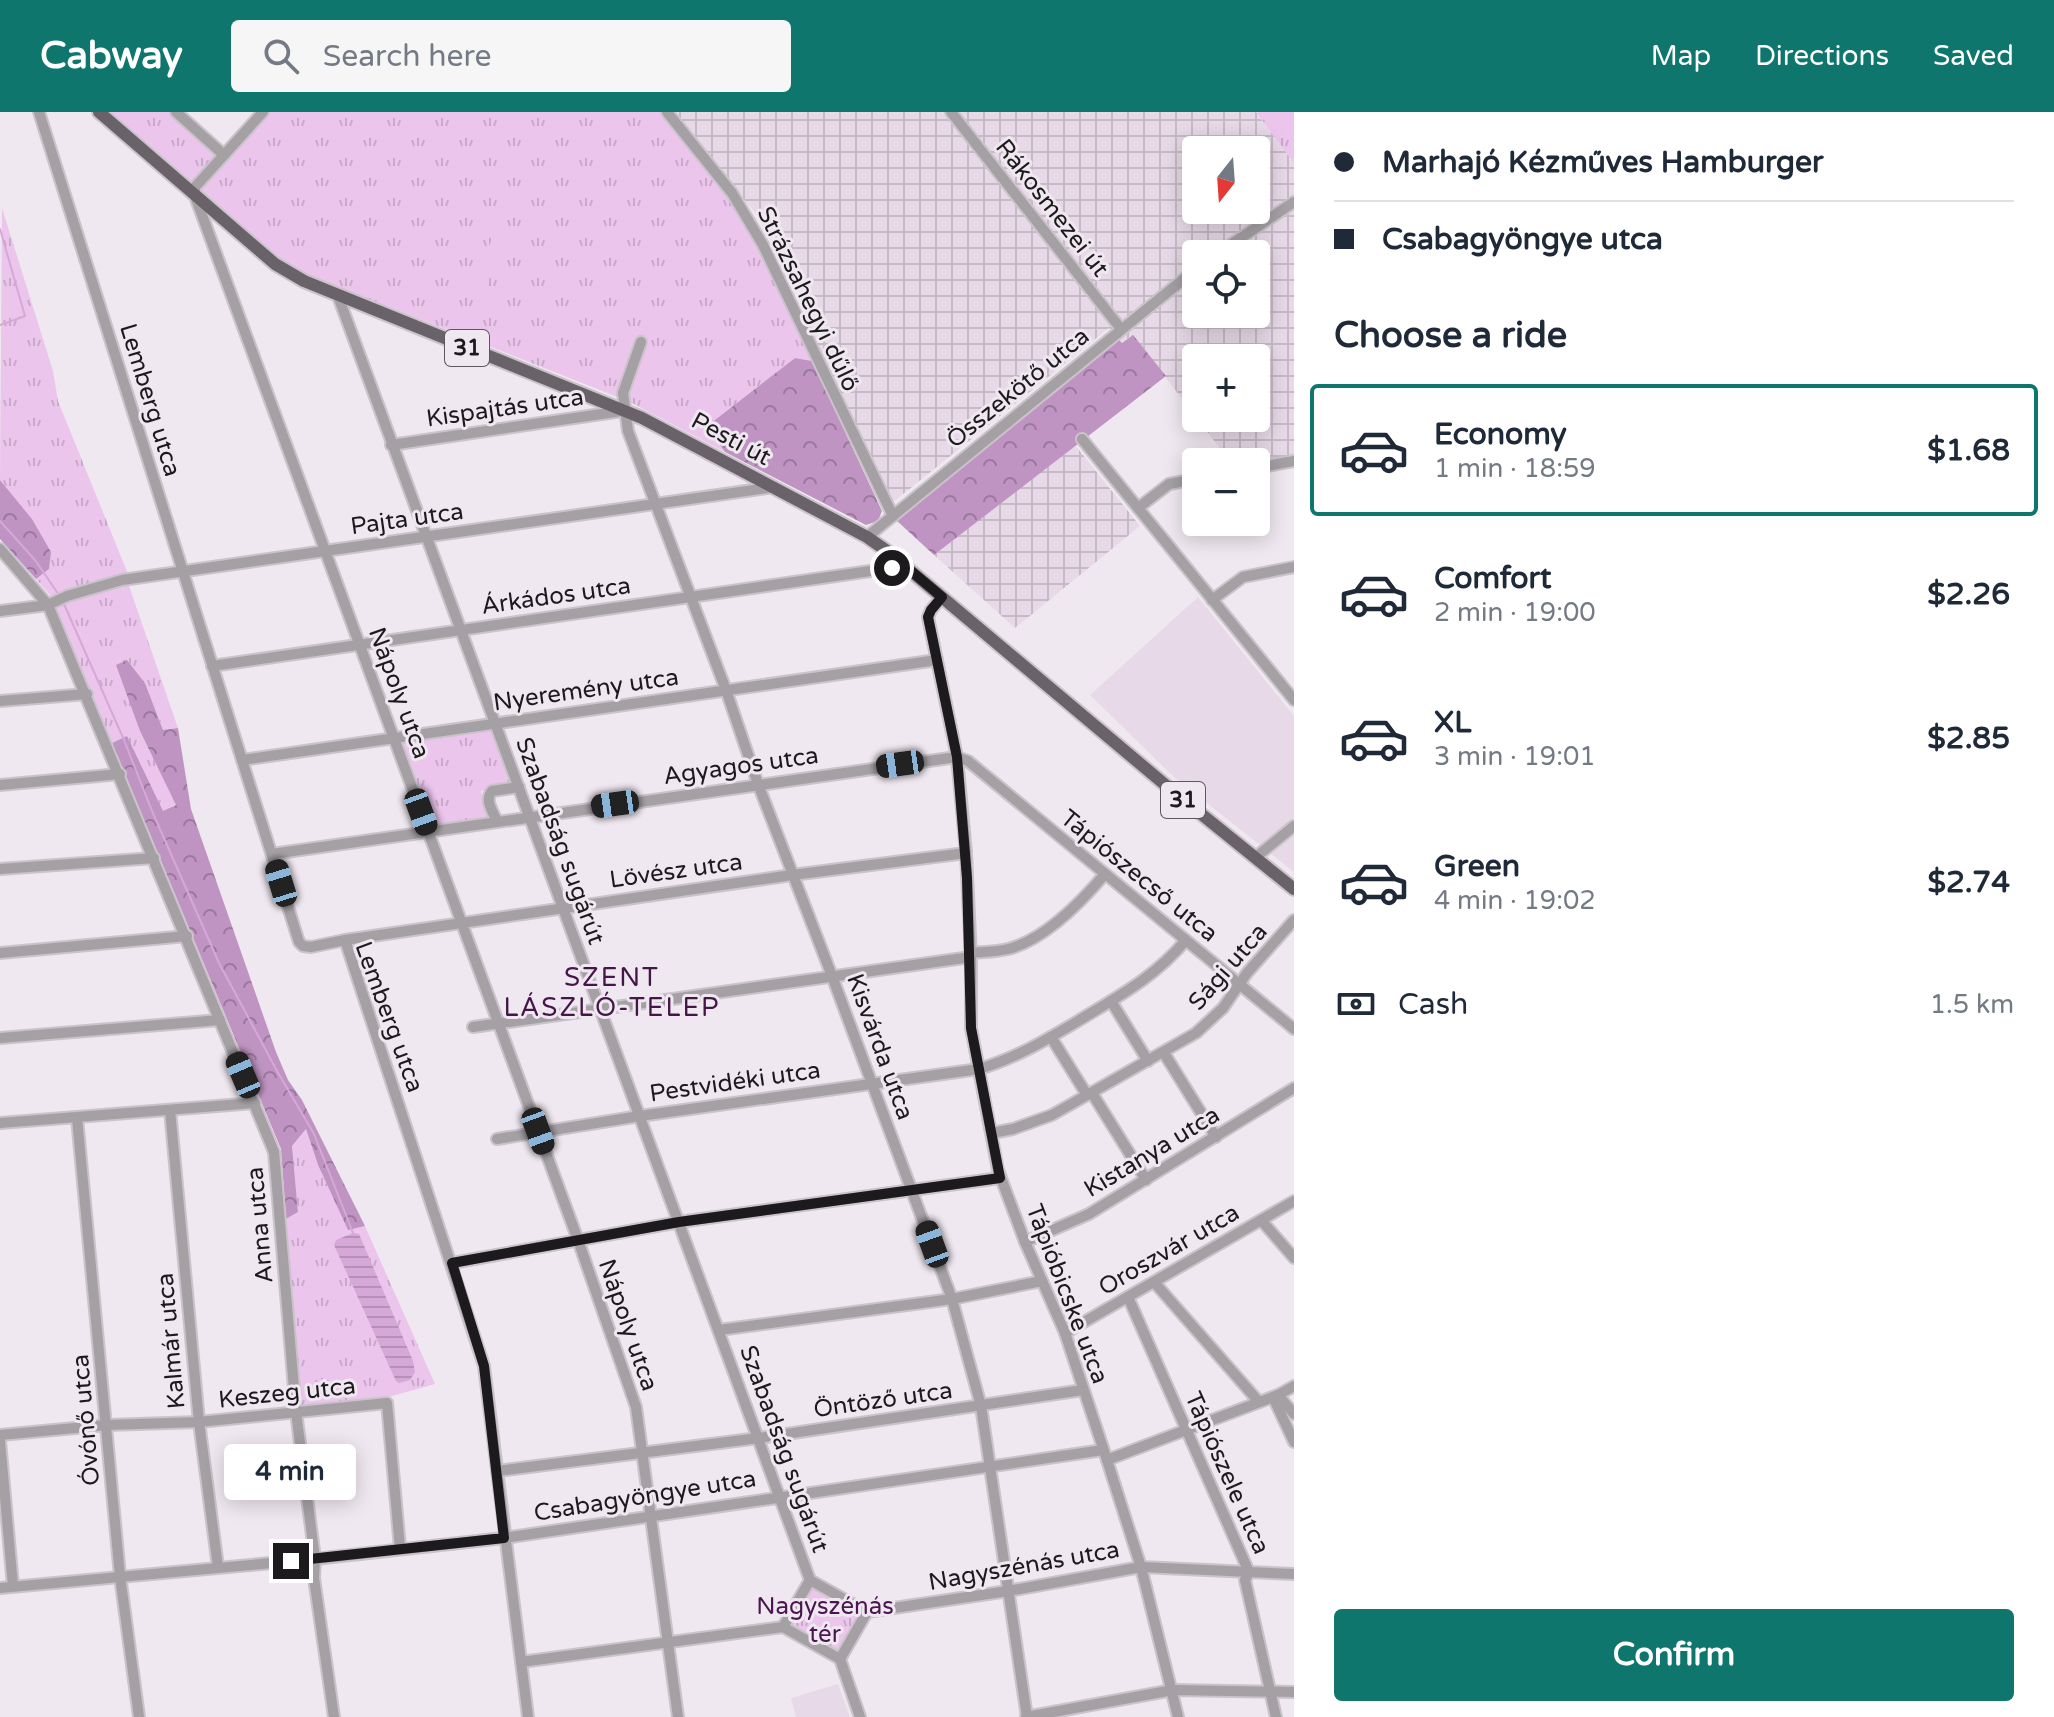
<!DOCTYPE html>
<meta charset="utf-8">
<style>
body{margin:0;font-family:"Varela Round",sans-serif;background:#f6f6f7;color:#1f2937;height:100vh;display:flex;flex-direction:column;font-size:30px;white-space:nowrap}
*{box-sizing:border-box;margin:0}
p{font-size:26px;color:#747a83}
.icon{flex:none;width:44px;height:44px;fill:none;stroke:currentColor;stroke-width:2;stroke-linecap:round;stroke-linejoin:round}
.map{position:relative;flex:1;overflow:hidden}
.drawer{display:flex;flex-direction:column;background:#fff;width:760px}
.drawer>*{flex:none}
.banner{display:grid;align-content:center;height:176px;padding:0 40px;background:#fff}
.needle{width:52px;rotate:197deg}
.tools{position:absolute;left:1182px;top:24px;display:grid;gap:16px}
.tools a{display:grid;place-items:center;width:88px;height:88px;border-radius:8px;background:#fff;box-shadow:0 4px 20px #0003;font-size:40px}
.end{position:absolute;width:36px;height:36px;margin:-18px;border:10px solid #1d1a1d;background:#fff;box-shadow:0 0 0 4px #fff}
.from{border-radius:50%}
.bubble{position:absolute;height:56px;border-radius:8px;background:#fff;box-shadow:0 4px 20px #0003;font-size:26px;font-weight:700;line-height:56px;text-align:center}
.car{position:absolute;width:24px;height:48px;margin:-24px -12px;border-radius:10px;box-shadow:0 0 6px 2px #0007;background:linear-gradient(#222 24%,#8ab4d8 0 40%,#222 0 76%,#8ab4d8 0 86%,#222 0)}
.banner b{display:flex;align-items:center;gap:28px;height:76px;font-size:30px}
.banner b+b{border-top:2px solid #e0e1e3}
.banner i{width:20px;height:20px;background:#1f2937}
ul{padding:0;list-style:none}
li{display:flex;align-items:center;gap:24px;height:132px;margin:0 16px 12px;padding:0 24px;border:4px solid transparent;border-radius:8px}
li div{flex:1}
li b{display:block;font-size:30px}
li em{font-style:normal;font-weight:700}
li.selected{border-color:#0f766e}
li>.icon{width:72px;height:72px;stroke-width:1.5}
h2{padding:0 40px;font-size:36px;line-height:96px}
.pay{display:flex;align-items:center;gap:20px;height:88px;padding:0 40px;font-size:30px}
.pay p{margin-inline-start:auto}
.cta{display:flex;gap:16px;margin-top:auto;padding:16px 40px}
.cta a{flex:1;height:92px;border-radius:8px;background:#0f766e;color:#fff;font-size:32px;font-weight:700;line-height:92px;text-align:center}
header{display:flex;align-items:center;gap:48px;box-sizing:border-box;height:112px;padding:0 40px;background:#0f766e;color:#fff}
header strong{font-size:38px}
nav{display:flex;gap:44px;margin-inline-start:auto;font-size:28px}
.search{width:560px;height:72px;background:#f6f6f7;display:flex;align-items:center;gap:20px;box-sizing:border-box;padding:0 28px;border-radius:8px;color:#747a83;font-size:30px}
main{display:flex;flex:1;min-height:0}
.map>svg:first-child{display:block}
.built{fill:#e7d9e7}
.industrial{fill:url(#industrial-grid);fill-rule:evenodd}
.grass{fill:url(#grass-tufts)}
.forest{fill:url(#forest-crowns)}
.garden{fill:#ebc5ec}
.water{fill:url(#water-rules)}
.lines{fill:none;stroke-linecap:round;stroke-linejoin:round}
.stream{stroke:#d5a8d7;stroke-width:2}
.minor-casing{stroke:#cac3ca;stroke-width:14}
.major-casing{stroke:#cac3ca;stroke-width:16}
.minor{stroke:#a4a0a4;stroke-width:10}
.major{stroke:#696369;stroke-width:12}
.route{stroke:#1d1a1d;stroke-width:10}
.labels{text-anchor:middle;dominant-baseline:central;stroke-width:6;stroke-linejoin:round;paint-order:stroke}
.shield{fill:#f0e8f0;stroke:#5c585c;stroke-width:2}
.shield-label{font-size:22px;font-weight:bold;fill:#1d1a1d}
.street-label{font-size:24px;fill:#1d1a1d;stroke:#f0e8f0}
.park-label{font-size:24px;fill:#4b154f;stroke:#f0e8f0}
.neighbourhood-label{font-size:26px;letter-spacing:2px;fill:#441647;stroke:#f0e8f0}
</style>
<header>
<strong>Cabway</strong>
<div class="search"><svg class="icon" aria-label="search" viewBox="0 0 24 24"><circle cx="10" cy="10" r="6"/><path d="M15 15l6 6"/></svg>Search here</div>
<nav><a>Map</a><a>Directions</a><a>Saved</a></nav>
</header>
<main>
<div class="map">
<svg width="1294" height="1605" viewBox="0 0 1294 1605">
<defs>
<pattern id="industrial-grid" width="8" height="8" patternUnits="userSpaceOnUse" patternTransform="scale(2)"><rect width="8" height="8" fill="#e7d9e7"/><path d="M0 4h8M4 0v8" fill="none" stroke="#c6bac6"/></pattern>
<pattern id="grass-tufts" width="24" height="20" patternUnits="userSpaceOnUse" patternTransform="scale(2)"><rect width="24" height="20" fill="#ebc5ec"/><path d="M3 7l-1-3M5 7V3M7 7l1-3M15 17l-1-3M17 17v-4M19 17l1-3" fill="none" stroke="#c9a9ca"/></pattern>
<pattern id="forest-crowns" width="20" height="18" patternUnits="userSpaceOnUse" patternTransform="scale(2)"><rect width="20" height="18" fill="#c094c2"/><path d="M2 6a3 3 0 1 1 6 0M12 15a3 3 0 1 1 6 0" fill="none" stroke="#9b789d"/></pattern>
<pattern id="water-rules" width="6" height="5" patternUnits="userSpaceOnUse" patternTransform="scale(2)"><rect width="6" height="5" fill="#d5a8d7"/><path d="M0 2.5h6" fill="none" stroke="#b690b8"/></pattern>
</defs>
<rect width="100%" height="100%" fill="#f0e8f0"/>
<g class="built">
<polygon points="1198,485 1294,604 1294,760 1175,666 1090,583"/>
<polygon points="838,1572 850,1605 796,1605 791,1586"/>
</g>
<g class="industrial">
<path d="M 669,0 L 1256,0 L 1294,51 L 1294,349 L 1256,356 L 1256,350 L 1230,350 L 1197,306 L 1256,306 L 1256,246 L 1196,246 L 1196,305 L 1133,223 L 1121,231 L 1109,216 L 892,391 L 803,203 L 811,198 L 753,98 ZM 1196,38 L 1256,38 L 1256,98 L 1196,98 ZM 1196,142 L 1256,142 L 1256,202 L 1196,202 Z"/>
<polygon points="1075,333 1140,414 1015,516 934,443"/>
</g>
<g class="grass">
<polygon points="111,0 176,0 224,42 263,0 666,0 720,73 759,135 812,249 795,246 706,316 725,340 630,290 306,162 280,146"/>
<polygon points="1256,0 1294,0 1294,51"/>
<polygon points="2,96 53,259 58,289 128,462 129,474 178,616 163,618 145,571 127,548 140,619 176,692 163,700 127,625 112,631 50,483 36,467 49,457 32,407 0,368"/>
<polygon points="489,615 495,619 514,673 481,679 491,707 432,718 400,627"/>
<polygon points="306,1017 318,1053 348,1117 365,1114 435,1272 385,1286 301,1294 286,1107 298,1100 292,1034"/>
<polygon points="810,1468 867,1500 840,1547 783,1515"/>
</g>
<g class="forest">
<polygon points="1133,223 1166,264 934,443 896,408 1117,226 1122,231"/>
<polygon points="795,246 812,249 882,399 878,409 866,413 725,340 706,315"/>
<polygon points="0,368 32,407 51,440 49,457 36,467 0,427"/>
<polygon points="127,548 145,571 163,618 178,616 191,697 276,940 288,968 302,988 365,1114 348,1118 318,1053 306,1017 292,1034 298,1100 286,1107 281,1037 112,631 127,624 163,699 176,693 140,619 116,553"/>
</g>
<polygon class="garden" points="499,108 510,117 486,175 475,171"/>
<polygon class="water" points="353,1121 359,1122 413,1249 415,1260 410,1268 399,1271 396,1269 334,1133 336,1128"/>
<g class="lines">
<g class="stream">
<polyline points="0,117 25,204 0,213"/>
<polyline points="0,409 35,448 59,483"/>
<polyline points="64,492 124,628 152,699 219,851 277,959 314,1022 353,1121"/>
</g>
<defs>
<g id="minor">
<polyline points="39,0 299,830 303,834 311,835 345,828 792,763 966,741"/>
<polyline points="176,0 224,43"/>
<polyline points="263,0 195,75 195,84 578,1128 636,1295 678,1605"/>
<polyline points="667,0 732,81 763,133 893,404"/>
<polyline points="951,0 1121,217"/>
<polyline points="1217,142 1294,90"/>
<polyline points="338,184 810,1468"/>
<polyline points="641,230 623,281 628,319 726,578 758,672 832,864 952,1187 981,1294 1027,1605"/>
<polyline points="1082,327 1294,588"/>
<polyline points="391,333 622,299"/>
<polyline points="1256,356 1294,349"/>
<polyline points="1138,396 1169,372 1196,367"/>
<polyline points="867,425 1196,157"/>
<polyline points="0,437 48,493 274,1040 296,1300 315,1447 314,1466 334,1605"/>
<polyline points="942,485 931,498 928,505 957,645 966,741 971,845 971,916 998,1058 1025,1130 1065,1221 1107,1348 1141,1455 1178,1605"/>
<polyline points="1212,488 1243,465 1294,455"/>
<polyline points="0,499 48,493 67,484 122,468 774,375"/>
<polyline points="212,554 905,454"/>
<polyline points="0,589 87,582"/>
<polyline points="242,648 937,548"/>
<polyline points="0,673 120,662"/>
<path d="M 497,709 C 493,700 484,688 492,679 L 519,675"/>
<polyline points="272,742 957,645 968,649 1294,917"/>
<polyline points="1256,745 1294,714"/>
<polyline points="0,757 154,746"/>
<polyline points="345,828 484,1254 528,1605"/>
<polyline points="0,841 187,824"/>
<path d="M 971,841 C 983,840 996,840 1008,837 C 1044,828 1082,789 1105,762"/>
<polyline points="1111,889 1148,949"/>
<polyline points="473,915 971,845"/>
<polyline points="1051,925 1087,983"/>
<polyline points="0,926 220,908"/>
<polyline points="1164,941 1216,1025"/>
<polyline points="1092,981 1146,1068"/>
<polyline points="170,998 199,1310 218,1455"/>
<polyline points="77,1006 120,1464 139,1605"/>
<polyline points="0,1011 255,991"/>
<polyline points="992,1021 1013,1017 1052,1003 1196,921 1223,896 1247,861 1294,808"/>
<path d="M 497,1027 L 640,1004 L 979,957 C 1016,946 1046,928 1078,909 C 1119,884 1155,865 1186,828"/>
<polyline points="1261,1108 1294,1146"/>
<polyline points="1025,1130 1089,1102 1294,976"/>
<polyline points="452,1151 679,1110 1000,1066"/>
<polyline points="1154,1170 1259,1290"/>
<polyline points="1128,1185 1249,1460 1245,1468 1276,1605"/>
<polyline points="719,1218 952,1187 1042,1169"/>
<polyline points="1065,1221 1294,1089"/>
<polyline points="1278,1283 1294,1302"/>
<polyline points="1273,1285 1294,1330"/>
<polyline points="0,1323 107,1313 199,1310 387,1291 400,1436"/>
<polyline points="0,1329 13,1474"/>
<polyline points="1107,1348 1278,1283 1294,1274"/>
<polyline points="497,1359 759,1326 1083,1278"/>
<polyline points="810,1468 867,1500 840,1547"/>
<polyline points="810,1468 783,1515 840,1547"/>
<polyline points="0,1476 315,1447 504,1426 1103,1338"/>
<polyline points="867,1500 1008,1479 1141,1455 1294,1462"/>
<polyline points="840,1547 860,1605"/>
<polyline points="521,1550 783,1515"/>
<polyline points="1026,1605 1173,1578 1294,1580"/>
</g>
<polyline id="major" points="99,0 275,152 304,169 642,306 867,425 887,439 1169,676 1294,777"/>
</defs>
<use href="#minor" class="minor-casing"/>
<use href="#major" class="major-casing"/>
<use href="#minor" class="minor"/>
<use href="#major" class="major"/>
</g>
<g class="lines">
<polyline class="route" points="291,1449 504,1426 484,1254 452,1151 679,1110 1000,1066 971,916 967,766 957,645 928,505 931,498 942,485 905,454 892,456"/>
</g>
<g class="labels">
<g class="shield">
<rect x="445" y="218" width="44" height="36" rx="6"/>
<rect x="1161" y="670" width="44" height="36" rx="6"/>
</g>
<g class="shield-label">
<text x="467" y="236">31</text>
<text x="1183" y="688">31</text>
</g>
<g class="street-label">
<text transform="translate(1052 96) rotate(52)">Rákosmezei út</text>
<text transform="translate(808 187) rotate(64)">Strázsahegyi dűlő</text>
<text transform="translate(1018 276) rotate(-39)">Összekötő utca</text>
<text transform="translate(150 288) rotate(73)">Lemberg utca</text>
<text transform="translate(505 296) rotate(-8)">Kispajtás utca</text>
<text transform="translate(731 327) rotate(28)">Pesti út</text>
<text transform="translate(407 407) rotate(-8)">Pajta utca</text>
<text transform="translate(556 484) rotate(-8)">Árkádos utca</text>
<text transform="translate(586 578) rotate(-8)">Nyeremény utca</text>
<text transform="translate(399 581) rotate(70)">Nápoly utca</text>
<text transform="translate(741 654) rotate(-8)">Agyagos utca</text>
<text transform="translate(560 729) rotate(70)">Szabadság sugárút</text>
<text transform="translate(676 759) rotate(-8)">Lövész utca</text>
<text transform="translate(1139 764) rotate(39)">Tápiószecső utca</text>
<text transform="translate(1228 855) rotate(-49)">Sági utca</text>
<text transform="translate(389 905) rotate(70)">Lemberg utca</text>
<text transform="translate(880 935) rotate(70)">Kisvárda utca</text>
<text transform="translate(735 970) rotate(-8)">Pestvidéki utca</text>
<text transform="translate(1152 1040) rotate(-31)">Kistanya utca</text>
<text transform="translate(260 1113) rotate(-95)">Anna utca</text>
<text transform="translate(1169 1138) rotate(-30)">Oroszvár utca</text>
<text transform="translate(1067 1182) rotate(69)">Tápióbicske utca</text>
<text transform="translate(628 1213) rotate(71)">Nápoly utca</text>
<text transform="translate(171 1229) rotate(-95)">Kalmár utca</text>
<text transform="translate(287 1281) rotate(-6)">Keszeg utca</text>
<text transform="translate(883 1288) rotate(-8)">Öntöző utca</text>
<text transform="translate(86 1308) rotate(-95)">Óvónő utca</text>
<text transform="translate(784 1337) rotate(70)">Szabadság sugárút</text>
<text transform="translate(1227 1361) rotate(66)">Tápiószele utca</text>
<text transform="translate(645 1384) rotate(-9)">Csabagyöngye utca</text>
<text transform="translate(1024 1454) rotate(-10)">Nagyszénás utca</text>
</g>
<g class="park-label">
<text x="825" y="1494">Nagyszénás<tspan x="825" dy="28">tér</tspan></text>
</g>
<g class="neighbourhood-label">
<text x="612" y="865">SZENT<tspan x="612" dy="30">LÁSZLÓ-TELEP</tspan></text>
</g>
</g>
</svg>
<div class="tools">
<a><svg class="needle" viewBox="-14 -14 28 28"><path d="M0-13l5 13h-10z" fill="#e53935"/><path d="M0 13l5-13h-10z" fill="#747a83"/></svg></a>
<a><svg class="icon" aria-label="locate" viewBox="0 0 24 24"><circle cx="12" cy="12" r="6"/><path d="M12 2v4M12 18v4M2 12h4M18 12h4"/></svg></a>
<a>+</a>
<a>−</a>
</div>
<i class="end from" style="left:892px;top:456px"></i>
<i class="end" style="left:291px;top:1449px"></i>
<div class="bubble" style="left:224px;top:1332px;width:132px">4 min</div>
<i class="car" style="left:900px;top:652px;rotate:262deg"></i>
<i class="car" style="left:615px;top:692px;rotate:262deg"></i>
<i class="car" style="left:421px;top:700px;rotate:160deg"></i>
<i class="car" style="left:281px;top:771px;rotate:343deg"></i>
<i class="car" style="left:243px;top:963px;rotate:337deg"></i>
<i class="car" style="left:538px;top:1019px;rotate:160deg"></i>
<i class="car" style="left:932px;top:1132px;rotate:340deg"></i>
</div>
<section class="drawer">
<div class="banner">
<b><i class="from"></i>Marhajó Kézműves Hamburger</b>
<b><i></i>Csabagyöngye utca</b>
</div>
<h2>Choose a ride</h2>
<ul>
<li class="selected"><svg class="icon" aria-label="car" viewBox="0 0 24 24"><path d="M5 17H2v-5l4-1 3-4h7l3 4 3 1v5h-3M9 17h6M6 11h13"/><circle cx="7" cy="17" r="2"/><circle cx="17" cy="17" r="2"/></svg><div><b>Economy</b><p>1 min · 18:59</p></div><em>$1.68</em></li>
<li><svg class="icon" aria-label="car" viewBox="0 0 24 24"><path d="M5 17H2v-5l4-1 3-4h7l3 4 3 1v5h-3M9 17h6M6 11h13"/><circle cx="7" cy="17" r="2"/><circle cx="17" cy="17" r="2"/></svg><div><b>Comfort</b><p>2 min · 19:00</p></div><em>$2.26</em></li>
<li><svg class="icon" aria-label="car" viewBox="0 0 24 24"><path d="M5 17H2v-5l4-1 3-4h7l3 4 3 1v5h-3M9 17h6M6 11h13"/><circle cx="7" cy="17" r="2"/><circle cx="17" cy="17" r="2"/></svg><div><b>XL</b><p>3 min · 19:01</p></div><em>$2.85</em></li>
<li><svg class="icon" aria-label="car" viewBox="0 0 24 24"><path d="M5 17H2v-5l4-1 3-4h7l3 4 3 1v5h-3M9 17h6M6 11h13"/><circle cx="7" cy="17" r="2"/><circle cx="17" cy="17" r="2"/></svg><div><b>Green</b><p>4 min · 19:02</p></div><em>$2.74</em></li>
</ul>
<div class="pay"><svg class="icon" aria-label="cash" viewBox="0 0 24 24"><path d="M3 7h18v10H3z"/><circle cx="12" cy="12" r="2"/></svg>Cash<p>1.5 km</p></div>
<div class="cta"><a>Confirm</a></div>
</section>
</main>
